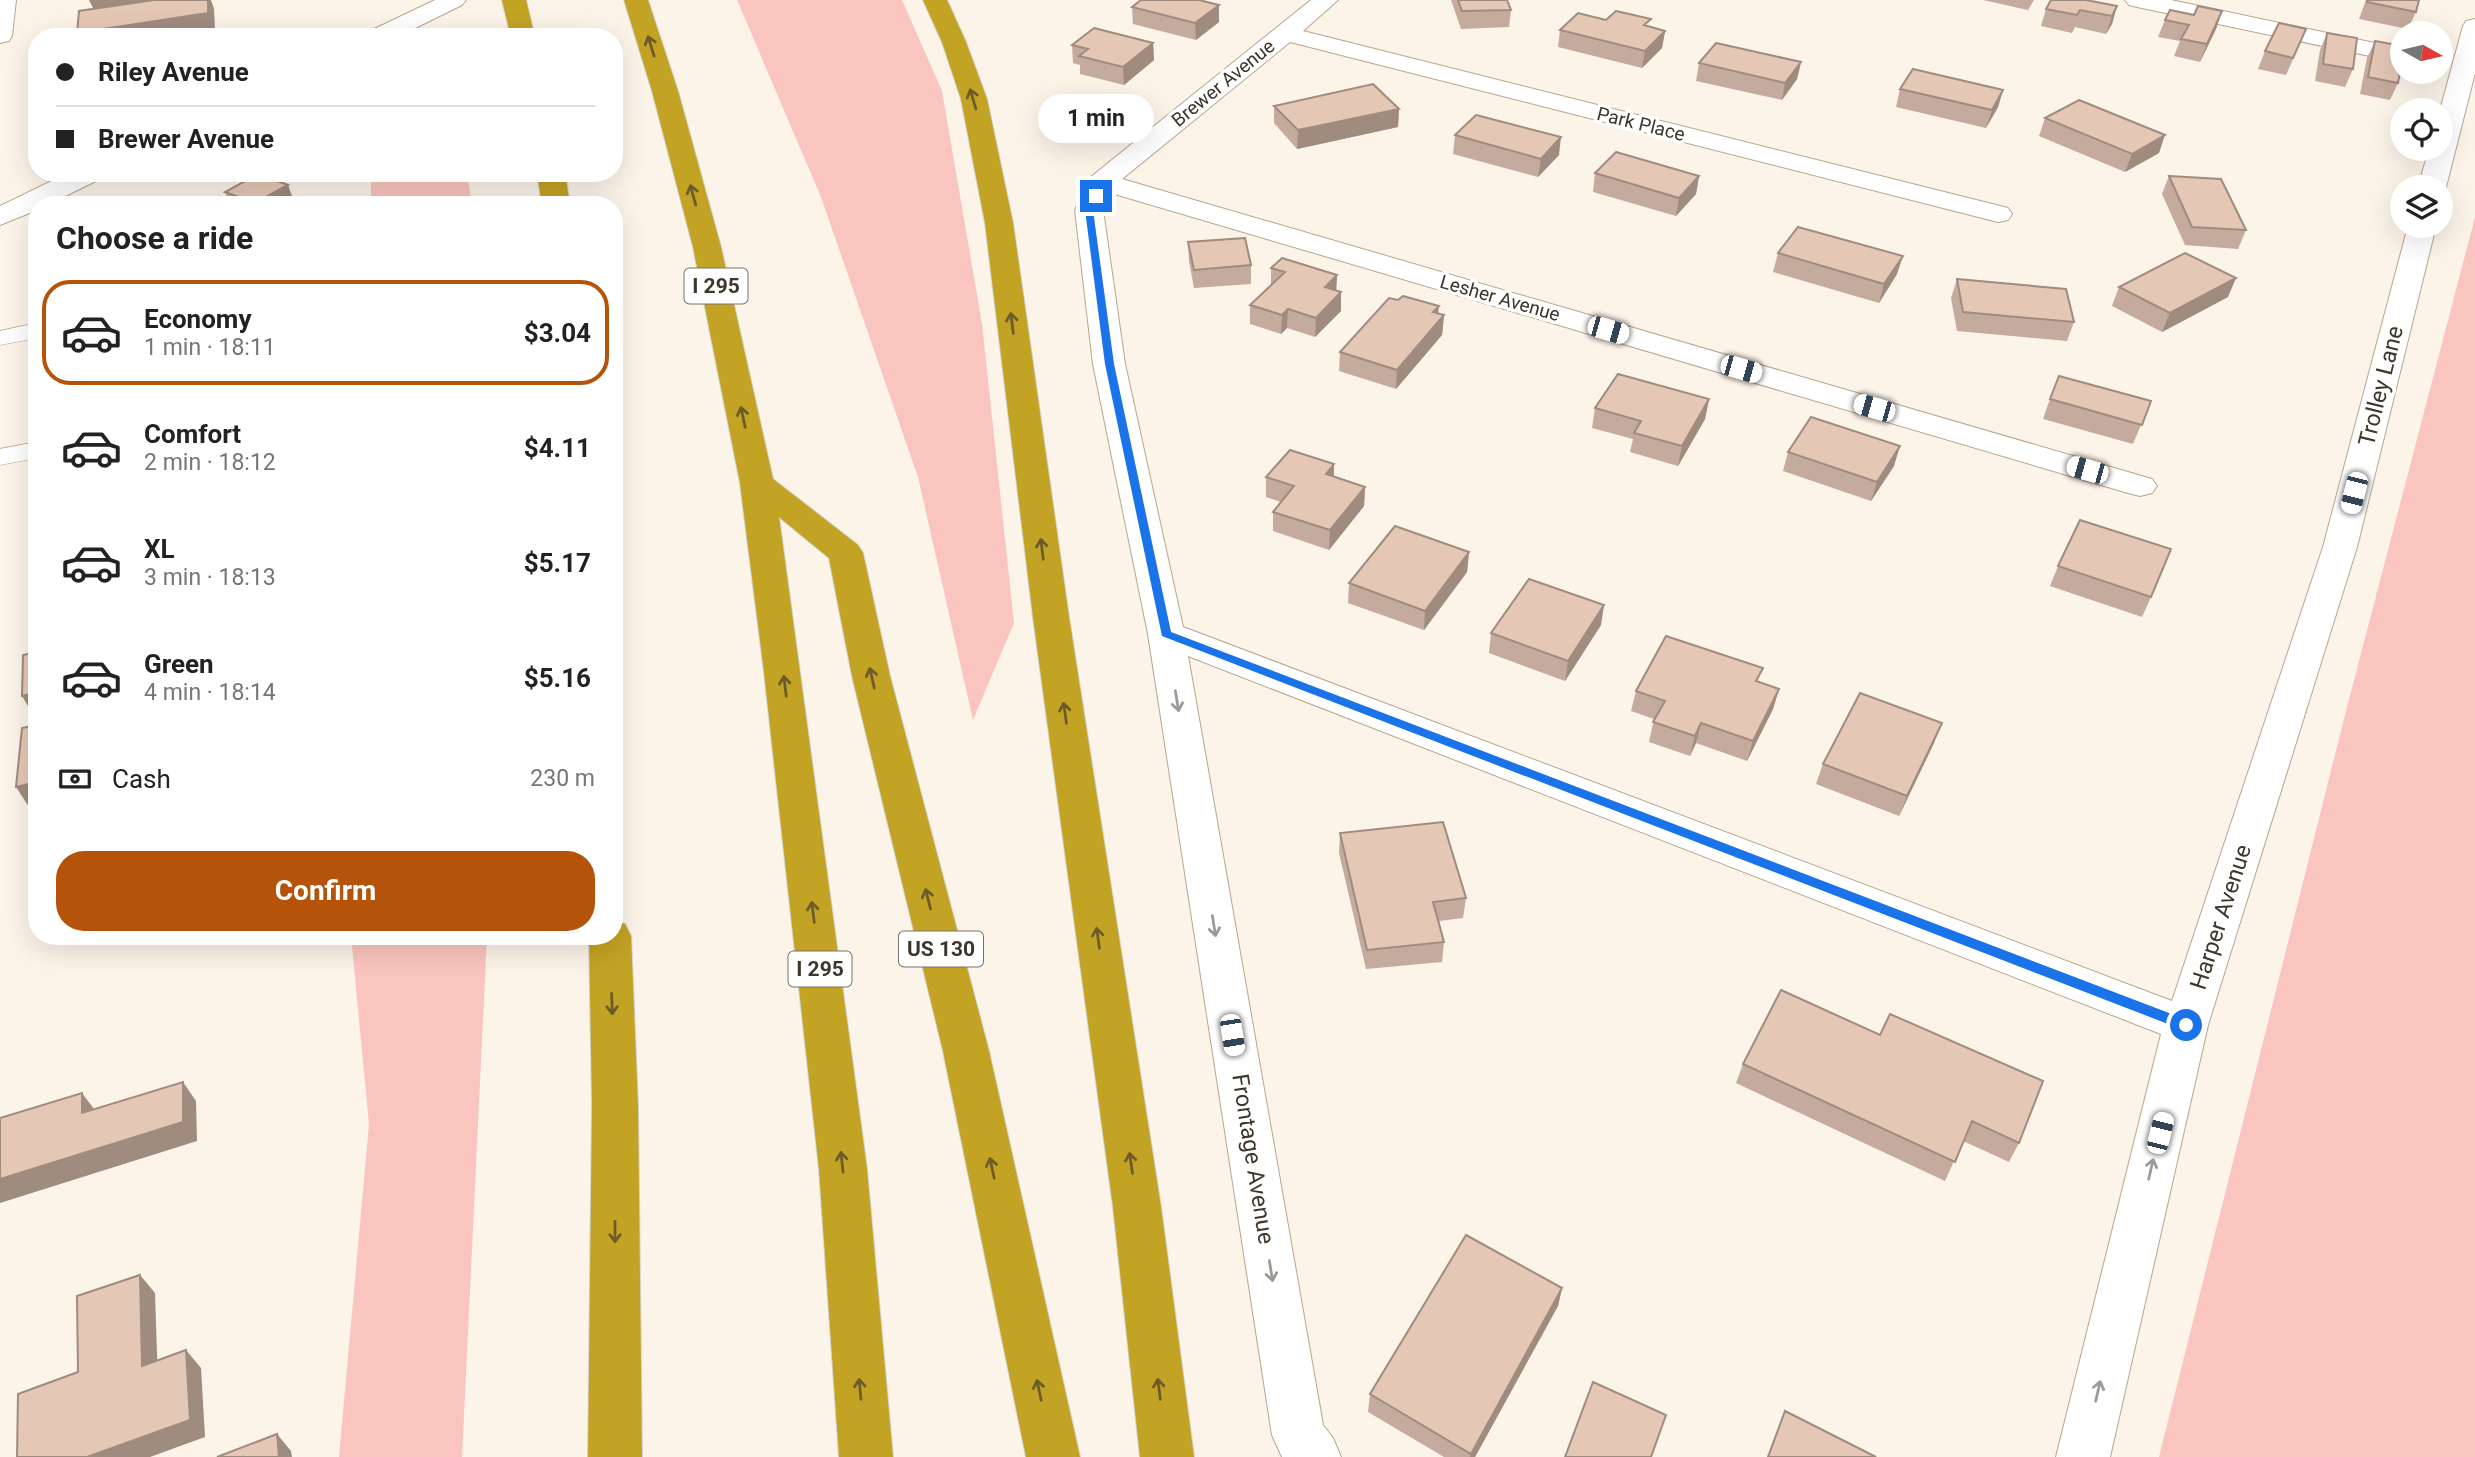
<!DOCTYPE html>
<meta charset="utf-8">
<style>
body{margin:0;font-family:Roboto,sans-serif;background:#f6f6f6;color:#222;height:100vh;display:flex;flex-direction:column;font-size:26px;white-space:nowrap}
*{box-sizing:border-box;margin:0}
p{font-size:23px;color:#767676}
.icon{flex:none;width:38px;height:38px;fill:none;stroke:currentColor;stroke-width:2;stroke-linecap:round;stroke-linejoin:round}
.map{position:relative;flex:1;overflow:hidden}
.panel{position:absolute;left:28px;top:196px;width:595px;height:749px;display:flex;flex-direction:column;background:#fff;border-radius:28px;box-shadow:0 7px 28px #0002}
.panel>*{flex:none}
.hud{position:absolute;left:28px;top:28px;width:595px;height:154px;border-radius:28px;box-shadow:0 7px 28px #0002;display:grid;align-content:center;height:154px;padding:0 28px;background:#fff}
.needle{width:46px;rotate:98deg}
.buttons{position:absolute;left:2390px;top:21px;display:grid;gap:14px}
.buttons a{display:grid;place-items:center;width:63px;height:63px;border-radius:50%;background:#fff;box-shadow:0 7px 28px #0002;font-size:35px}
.end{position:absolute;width:32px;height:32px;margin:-16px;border:9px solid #1a73e8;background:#fff;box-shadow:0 0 0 4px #fff}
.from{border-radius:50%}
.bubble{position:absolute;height:49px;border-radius:24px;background:#fff;box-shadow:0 7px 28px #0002;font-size:23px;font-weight:700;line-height:49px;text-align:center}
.car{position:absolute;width:21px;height:42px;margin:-21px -10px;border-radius:9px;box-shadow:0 0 5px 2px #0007;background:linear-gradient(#fff 24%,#345 0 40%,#fff 0 76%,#345 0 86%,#fff 0)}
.hud b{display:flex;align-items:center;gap:24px;height:66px;font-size:26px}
.hud b+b{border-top:2px solid #e0e0e0}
.hud i{width:18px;height:18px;background:#222}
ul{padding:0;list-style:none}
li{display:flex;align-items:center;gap:21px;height:105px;margin:0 14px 10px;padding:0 14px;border:4px solid transparent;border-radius:28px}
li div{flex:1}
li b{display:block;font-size:26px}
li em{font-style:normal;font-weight:700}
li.current{border-color:#b45309}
li>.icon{width:63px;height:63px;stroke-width:1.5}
h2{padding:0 28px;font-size:32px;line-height:84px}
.pay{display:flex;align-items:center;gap:18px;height:77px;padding:0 28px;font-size:26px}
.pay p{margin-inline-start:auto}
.action{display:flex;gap:14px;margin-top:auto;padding:14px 28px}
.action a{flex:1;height:80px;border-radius:28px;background:#b45309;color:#fff;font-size:28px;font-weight:700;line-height:80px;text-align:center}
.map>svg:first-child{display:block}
.green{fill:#fac5be}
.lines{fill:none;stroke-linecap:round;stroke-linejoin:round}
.service-casing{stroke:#baa58d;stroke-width:1}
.minor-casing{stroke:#baa58d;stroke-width:2}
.secondary-casing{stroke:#baa58d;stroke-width:2}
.motorway-casing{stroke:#d5d3d1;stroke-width:2}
.service{fill:#fff;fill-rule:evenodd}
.minor{fill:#fff;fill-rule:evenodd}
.secondary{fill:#fff;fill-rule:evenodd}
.motorway{fill:#c3a323;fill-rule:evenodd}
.wall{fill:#c5ab9d}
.shaded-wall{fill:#a08b7f}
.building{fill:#e5c7b6;stroke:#a08b7f;stroke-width:2}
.oneway{stroke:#6d5c29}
.oneway2{stroke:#9e9a96}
.route{fill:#1a73e8}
.labels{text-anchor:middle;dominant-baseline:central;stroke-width:7;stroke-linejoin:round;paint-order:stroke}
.far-street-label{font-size:19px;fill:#3e362c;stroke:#fff}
.shield{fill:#fff;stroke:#78726b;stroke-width:2}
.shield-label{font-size:21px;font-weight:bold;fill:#3e362c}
.street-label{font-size:23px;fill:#3e362c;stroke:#fff}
</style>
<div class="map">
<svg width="2475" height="1457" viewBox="0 0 2475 1457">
<rect width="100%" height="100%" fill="#fcf3e9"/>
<g class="green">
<polygon points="737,0 902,0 942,91 982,324 1014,623 973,720 918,477 821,197"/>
<polygon points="371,173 467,173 472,205 371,205"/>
<polygon points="2475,217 2475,1457 2159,1457 2347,707"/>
<polygon points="351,936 487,936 462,1457 339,1457 369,1124"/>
</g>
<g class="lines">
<defs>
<g id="service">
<polygon points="37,323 37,338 0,345 0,331"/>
<polygon points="37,442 37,458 0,465 0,449"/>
</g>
<g id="minor">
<polygon points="1311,0 1338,0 1303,31 2008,208 2012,214 2008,220 1998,222 1290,42 1122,179 2152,479 2157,486 2152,493 2140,496 2128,493 1111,193 1103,210 1125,364 1183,627 2172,1001 2323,547 2408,226 2436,226 2357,547 2208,1025 2110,1457 2056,1457 2161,1034 1188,656 1323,1425 1333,1438 1341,1457 1282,1457 1272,1435 1148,634 1093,364 1075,210 1092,176"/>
<polygon points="2125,0 2171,0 2403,49 2403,63 2137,7 2129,5"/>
<polygon points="2475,19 2475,73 2446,187 2441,193 2441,187 2418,187 2429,149 2441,149 2440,110 2463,26 2466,21"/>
</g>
<g id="secondary">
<polygon points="0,0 16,0 12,36 9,41 0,43"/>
<polygon points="435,0 466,0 462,5 397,37 365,37 368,32"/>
<polygon points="68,173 103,173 100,179 47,205 37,205 37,210 0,225 0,206"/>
</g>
<g id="motorway">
<polygon points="502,0 526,0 535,37 511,37"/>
<polygon points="624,0 648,0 678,91 721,247 773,479 858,545 863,553 890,676 989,1051 1080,1457 1026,1457 943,1051 852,676 829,558 779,517 867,1169 893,1457 839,1457 819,1169 764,672 740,483 693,247 652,91"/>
<polygon points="923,0 947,0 966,42 987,99 1013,223 1069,617 1161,1207 1194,1457 1140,1457 1113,1207 1033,617 985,223 961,99 942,42"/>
<polygon points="537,173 565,173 570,205 542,205"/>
<polygon points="614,921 625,924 631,936 638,1105 642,1457 588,1457 592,1105 589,936 614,936"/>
</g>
</defs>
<use href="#service" class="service-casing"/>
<use href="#minor" class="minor-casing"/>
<use href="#secondary" class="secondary-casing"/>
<use href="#motorway" class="motorway-casing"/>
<use href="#service" class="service"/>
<use href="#minor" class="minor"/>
<use href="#secondary" class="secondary"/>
<use href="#motorway" class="motorway"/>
</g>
<g class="wall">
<polygon points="1451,0 1507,0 1511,10 1509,27 1461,29"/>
<polygon points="1983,0 2034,0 2028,10"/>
<polygon points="2366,0 2419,0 2416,12 2408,29 2359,19"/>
<polygon points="1219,5 1219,22 1196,40 1133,24 1132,7"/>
<polygon points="2117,6 2112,24 2106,34 2075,27 2072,33 2041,26 2046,9"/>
<polygon points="2222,11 2216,29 2200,62 2174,56 2180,41 2158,37 2165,20"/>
<polygon points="1606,20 1665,31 1662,48 1642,68 1558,47 1560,30"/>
<polygon points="2327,33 2353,69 2345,87 2315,81 2320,50"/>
<polygon points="2375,41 2398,83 2390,100 2360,94 2367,58"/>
<polygon points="1153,43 1154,60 1124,85 1080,74 1080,65 1073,63 1072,45"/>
<polygon points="2299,46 2286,75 2258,69 2265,51"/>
<polygon points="1801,62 1797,79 1782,100 1696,81 1699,63"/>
<polygon points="1900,89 2003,90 1998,107 1986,128 1896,107"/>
<polygon points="1274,106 1399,109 1398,127 1297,149 1274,123"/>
<polygon points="2045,118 2159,153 2125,172 2039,136"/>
<polygon points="1455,135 1559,155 1538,177 1453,154"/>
<polygon points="1595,173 1699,176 1696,194 1676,216 1593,192"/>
<polygon points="2169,176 2246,230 2238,249 2185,245 2162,194"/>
<polygon points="225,192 295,204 293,205 230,205"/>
<polygon points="1188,242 1251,265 1251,284 1194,288 1189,261"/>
<polygon points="1778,253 1897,274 1879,303 1773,272"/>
<polygon points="1271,268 1337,275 1336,290 1341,311 1315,337 1287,328 1281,334 1250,324 1250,305 1271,286"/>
<polygon points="1957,279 2074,322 2067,341 1957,331 1951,298"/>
<polygon points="2119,287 2228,297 2162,332 2112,306"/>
<polygon points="1444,315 1442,335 1396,389 1339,371 1340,352"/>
<polygon points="1709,399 1705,419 1678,466 1630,452 1633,439 1592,428 1595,408"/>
<polygon points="2050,399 2151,401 2133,444 2043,419"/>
<polygon points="1788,452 1894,466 1871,501 1783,471"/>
<polygon points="1334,464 1334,477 1365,487 1364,506 1329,550 1273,531 1273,512 1281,502 1266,497 1266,477"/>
<polygon points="1469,552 1467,572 1424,630 1348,603 1349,583"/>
<polygon points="2058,566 2151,597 2142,617 2050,586"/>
<polygon points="1601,625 1565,681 1489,653 1491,633"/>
<polygon points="1760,682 1779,689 1773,709 1747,761 1696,743 1690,756 1649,742 1654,719 1631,711 1636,691"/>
<polygon points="1934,743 1899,816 1816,784 1823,764"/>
<polygon points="1340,833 1466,898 1463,918 1439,921 1444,942 1442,962 1366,969 1339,853"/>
<polygon points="1781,990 2019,1143 2009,1162 1963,1141 1945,1181 1736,1083 1743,1064"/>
<polygon points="1562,1288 1558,1306 1475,1457 1444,1457 1368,1412 1370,1394"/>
<polygon points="1785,1411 1876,1457 1767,1457"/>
</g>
<g class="shaded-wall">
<polygon points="89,0 154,0 95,12"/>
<polygon points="208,0 211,0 214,9 215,30 171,37 79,37 77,33"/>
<polygon points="1219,5 1219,22 1196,40 1195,23"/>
<polygon points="2117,6 2112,24 2106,34 2112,16"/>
<polygon points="2222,11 2216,29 2200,62 2207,44"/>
<polygon points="1665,31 1662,48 1642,68 1645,51"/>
<polygon points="1153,43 1154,60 1124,85 1123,67"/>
<polygon points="1801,62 1797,79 1782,100 1785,83"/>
<polygon points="2003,90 1998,107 1986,128 1992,110"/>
<polygon points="1399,109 1398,127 1297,149 1298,130"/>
<polygon points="2165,135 2159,153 2125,172 2132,154"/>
<polygon points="1561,137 1559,155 1538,177 1541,159"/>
<polygon points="1699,176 1696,194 1676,216 1679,198"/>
<polygon points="288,185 295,204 293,205 256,205 255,203"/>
<polygon points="1903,256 1897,274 1879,303 1884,284"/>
<polygon points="1337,275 1336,294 1325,287"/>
<polygon points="2236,278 2228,297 2162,332 2170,313"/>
<polygon points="1341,292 1341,311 1315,337 1316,318"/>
<polygon points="1439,306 1437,323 1444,315 1442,335 1396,389 1397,370 1433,312"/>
<polygon points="1288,309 1287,328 1281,334 1282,315"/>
<polygon points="1709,399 1705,419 1678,466 1682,446"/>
<polygon points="1900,446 1894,466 1871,501 1877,482"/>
<polygon points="1334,464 1333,484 1326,474"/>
<polygon points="1365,487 1364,506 1329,550 1330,530"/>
<polygon points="1469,552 1467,572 1424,630 1425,611"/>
<polygon points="1604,605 1601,625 1565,681 1568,661"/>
<polygon points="1779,689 1773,709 1747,761 1753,741"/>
<polygon points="37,692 37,715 34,716 22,696"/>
<polygon points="1701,723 1696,743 1690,756 1695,736"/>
<polygon points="1942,723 1934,743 1899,816 1907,796"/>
<polygon points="37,782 37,805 29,807 16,787"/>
<polygon points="183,1082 196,1101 197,1141 0,1203 0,1179"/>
<polygon points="82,1093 97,1113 82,1113"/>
<polygon points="140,1275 155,1293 158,1384 142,1366"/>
<polygon points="1562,1288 1558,1306 1475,1457 1470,1457 1471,1454"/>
<polygon points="186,1350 201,1368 205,1437 150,1457 87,1457"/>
<polygon points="277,1434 291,1451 292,1457 279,1457"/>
</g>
<g class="building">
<polygon points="154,0 208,0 208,13 77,33 79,11"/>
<polygon points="1141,0 1199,0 1219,5 1195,23 1132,7"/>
<polygon points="1458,0 1507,0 1511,10 1462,11"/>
<polygon points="2051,0 2086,0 2117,6 2112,16 2080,10 2077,15 2046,9"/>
<polygon points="2367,0 2419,0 2416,12 2367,2"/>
<polygon points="2198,6 2222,11 2207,44 2181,39 2189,25 2165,20 2170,10 2194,15"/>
<polygon points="1616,11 1651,19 1644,25 1665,31 1645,51 1560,30 1578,13 1606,20"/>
<polygon points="2279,23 2306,29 2293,58 2265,51"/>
<polygon points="1094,28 1153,43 1123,67 1079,56 1088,49 1072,45"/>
<polygon points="2327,33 2357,38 2353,69 2323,64"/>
<polygon points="2375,41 2403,46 2403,57 2398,83 2368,77"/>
<polygon points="1716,43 1801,62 1785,83 1699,63"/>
<polygon points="1913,69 2003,90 1992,110 1900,89"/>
<polygon points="1373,84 1399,109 1298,130 1274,106"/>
<polygon points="2079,100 2165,135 2132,154 2045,118"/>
<polygon points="1476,115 1561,137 1541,159 1455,135"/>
<polygon points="1616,152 1699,176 1679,198 1595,173"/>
<polygon points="258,174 288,185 255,203 225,192"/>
<polygon points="2169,176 2221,179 2246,230 2192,227"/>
<polygon points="1798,227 1903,256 1884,284 1778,253"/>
<polygon points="1245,238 1251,265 1194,270 1188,242"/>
<polygon points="2185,253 2236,278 2170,313 2119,287"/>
<polygon points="1282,258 1337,275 1325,287 1341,292 1316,318 1288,309 1282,315 1250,305 1285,272 1271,268"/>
<polygon points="1957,279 2066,289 2074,322 1963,312"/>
<polygon points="1403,296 1439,306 1433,312 1444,315 1397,370 1340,352 1389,298 1398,300"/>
<polygon points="37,365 37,387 33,388"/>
<polygon points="1618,374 1709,399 1682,446 1634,433 1641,421 1595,408"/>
<polygon points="2059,376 2151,401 2142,425 2050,399"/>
<polygon points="1811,417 1900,446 1877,482 1788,452"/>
<polygon points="1290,450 1334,464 1326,474 1365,487 1330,530 1273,512 1294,486 1266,477"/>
<polygon points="2080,520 2171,549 2151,597 2058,566"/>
<polygon points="1395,526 1469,552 1425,611 1349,583"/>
<polygon points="1529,579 1604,605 1568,661 1491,633"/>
<polygon points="1666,636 1763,668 1756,681 1779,689 1753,741 1701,723 1695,736 1653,722 1665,701 1636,691"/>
<polygon points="37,652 37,692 22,696 23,655"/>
<polygon points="1860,693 1942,723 1907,796 1823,764"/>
<polygon points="37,725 37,782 16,787 22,728"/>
<polygon points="1443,822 1466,898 1433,902 1444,942 1367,950 1340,833"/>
<polygon points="1781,990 1880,1035 1890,1014 2043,1081 2019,1143 1972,1121 1955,1162 1743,1064"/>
<polygon points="183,1082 183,1122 0,1179 0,1118 82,1093 82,1113"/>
<polygon points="1466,1235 1562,1288 1471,1454 1370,1394"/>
<polygon points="140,1275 142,1366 186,1350 190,1420 87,1457 17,1457 18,1394 78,1372 77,1296"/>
<polygon points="1593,1382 1666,1415 1651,1457 1565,1457"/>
<polygon points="1785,1411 1876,1457 1768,1457"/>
<polygon points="277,1434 279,1457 217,1457"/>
</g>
<defs><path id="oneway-shaft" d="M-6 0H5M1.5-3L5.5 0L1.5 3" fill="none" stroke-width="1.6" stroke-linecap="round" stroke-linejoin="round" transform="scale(1.75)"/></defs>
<g class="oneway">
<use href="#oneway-shaft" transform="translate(651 46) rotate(-107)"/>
<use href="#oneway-shaft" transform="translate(973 99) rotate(-106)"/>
<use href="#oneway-shaft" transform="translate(693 195) rotate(-105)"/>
<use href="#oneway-shaft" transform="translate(1012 323) rotate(-97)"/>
<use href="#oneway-shaft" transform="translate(743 417) rotate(-102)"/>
<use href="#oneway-shaft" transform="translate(1042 549) rotate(-97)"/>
<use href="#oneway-shaft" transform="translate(872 678) rotate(-103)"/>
<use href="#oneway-shaft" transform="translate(785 686) rotate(-97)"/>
<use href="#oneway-shaft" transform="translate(1065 713) rotate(-98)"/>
<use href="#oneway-shaft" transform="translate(928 899) rotate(-104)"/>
<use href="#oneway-shaft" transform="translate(813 912) rotate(-97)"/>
<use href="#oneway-shaft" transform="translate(1098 938) rotate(-98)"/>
<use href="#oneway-shaft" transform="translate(612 1004) rotate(88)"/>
<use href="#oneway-shaft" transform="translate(842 1162) rotate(-96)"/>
<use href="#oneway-shaft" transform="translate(1131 1163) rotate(-98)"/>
<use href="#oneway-shaft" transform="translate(992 1168) rotate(-102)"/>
<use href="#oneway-shaft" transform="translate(615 1232) rotate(90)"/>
<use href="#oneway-shaft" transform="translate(860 1389) rotate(-95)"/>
<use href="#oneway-shaft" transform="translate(1159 1389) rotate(-97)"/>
<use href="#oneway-shaft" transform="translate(1039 1390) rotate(-102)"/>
</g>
<g class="oneway2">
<use href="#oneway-shaft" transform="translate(1177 701) rotate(81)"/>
<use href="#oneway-shaft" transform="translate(1214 926) rotate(81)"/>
<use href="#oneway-shaft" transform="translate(2151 1169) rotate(-77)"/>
<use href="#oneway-shaft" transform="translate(1271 1271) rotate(81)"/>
<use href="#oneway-shaft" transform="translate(2098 1391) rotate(-77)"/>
</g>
<polygon class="route" points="1096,194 1100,196 1093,210 1114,364 1171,632 2190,1021 2190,1029 2181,1029 1162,636 1105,364 1085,210 1092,196"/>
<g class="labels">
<g class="far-street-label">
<text transform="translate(1223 83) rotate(-39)">Brewer Avenue</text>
<text transform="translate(1641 124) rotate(14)">Park Place</text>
<text transform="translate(1500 298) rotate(16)">Lesher Avenue</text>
</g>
<g class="shield">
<rect x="684.5" y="268.5" width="63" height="35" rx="5"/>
<rect x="899" y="931.5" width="84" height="35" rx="5"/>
<rect x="788.5" y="951.5" width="63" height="35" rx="5"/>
</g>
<g class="shield-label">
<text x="716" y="286">I 295</text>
<text x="941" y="949">US 130</text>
<text x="820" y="969">I 295</text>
</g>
<g class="street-label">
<text transform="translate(2381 386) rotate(-76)">Trolley Lane</text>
<text transform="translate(2221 917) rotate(-72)">Harper Avenue</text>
<text transform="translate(1253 1159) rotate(81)">Frontage Avenue</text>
</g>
</g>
</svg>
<div class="buttons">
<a><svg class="needle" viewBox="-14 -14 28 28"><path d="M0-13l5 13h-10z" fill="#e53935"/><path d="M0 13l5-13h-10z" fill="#767676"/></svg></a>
<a><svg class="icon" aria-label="locate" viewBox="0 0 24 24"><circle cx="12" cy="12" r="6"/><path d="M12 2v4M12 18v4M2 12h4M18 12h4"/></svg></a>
<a><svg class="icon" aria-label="layers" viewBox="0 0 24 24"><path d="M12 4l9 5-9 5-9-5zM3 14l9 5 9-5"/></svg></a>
</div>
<i class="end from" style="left:2186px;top:1025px"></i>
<i class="end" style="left:1096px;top:196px"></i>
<div class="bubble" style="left:1038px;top:94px;width:116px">1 min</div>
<i class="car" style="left:1608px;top:330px;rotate:106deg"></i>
<i class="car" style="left:1741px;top:369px;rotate:106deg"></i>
<i class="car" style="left:1874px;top:408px;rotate:286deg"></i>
<i class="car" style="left:2087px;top:470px;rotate:286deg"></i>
<i class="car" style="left:2354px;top:493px;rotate:194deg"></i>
<i class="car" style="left:1232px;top:1035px;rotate:171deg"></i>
<i class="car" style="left:2160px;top:1133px;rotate:14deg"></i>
<div class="hud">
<b><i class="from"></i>Riley Avenue</b>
<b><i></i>Brewer Avenue</b>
</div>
<section class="panel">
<h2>Choose a ride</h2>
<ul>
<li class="current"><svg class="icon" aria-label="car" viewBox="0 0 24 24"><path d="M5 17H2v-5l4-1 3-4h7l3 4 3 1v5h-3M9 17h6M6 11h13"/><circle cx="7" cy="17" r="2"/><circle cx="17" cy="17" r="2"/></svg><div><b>Economy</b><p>1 min · 18:11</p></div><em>$3.04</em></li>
<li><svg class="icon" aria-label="car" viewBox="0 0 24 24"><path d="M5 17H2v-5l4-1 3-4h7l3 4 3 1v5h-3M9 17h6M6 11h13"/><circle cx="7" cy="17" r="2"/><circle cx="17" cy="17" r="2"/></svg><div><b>Comfort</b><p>2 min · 18:12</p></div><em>$4.11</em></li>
<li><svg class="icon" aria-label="car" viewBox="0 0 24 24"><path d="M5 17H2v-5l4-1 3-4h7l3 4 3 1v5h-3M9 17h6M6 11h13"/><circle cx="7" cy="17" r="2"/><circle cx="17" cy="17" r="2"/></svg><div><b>XL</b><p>3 min · 18:13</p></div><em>$5.17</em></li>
<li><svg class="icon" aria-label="car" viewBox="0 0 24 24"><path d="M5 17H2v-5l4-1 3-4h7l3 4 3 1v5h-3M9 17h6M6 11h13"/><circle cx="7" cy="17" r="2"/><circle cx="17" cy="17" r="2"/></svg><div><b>Green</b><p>4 min · 18:14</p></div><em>$5.16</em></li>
</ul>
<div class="pay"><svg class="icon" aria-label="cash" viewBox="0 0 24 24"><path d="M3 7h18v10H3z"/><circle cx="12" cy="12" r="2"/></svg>Cash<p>230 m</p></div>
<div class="action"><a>Confirm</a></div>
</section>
</div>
